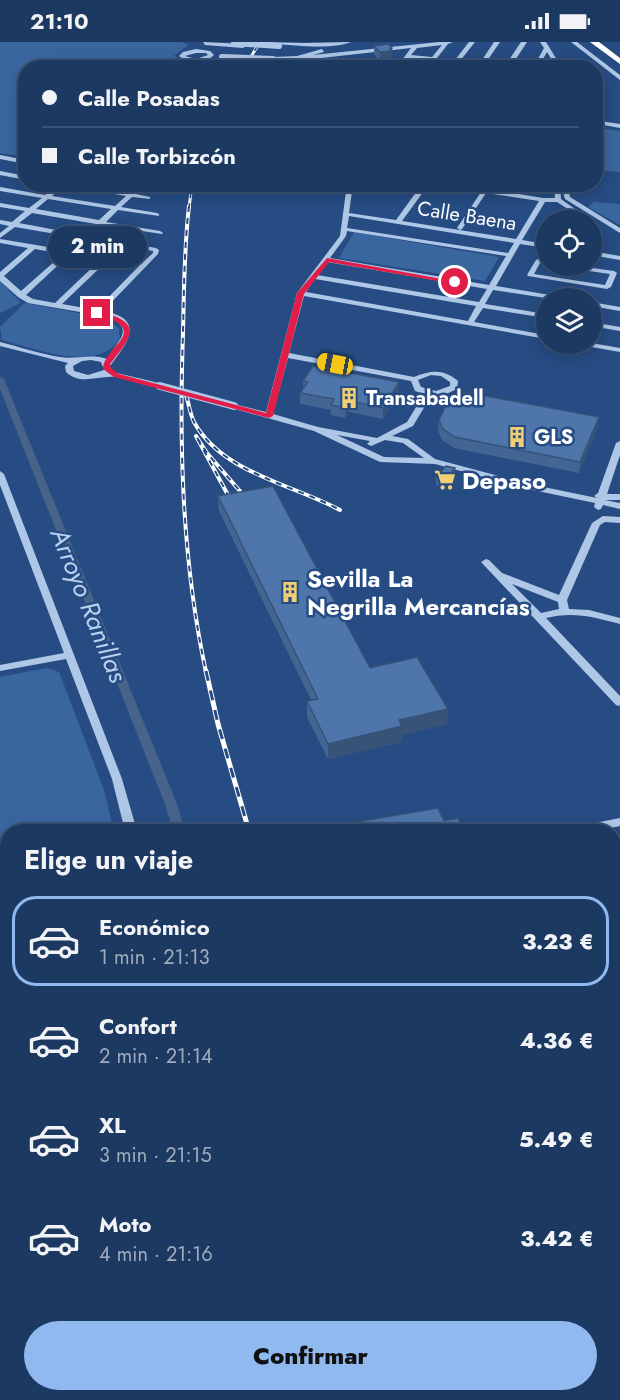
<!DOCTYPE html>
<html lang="es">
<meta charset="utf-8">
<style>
body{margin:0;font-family:Jost,sans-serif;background:#254068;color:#f1f3f6;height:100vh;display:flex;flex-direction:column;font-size:22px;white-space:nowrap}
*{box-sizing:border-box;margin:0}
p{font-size:20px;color:#a0acbe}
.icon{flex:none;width:33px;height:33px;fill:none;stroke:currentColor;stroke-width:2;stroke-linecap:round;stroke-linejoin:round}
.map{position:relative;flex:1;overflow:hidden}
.panel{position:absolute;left:0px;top:782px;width:621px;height:578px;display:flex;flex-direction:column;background:#1c3962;border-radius:24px 24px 0 0;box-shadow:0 3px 15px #0003,0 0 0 2px #3a5377}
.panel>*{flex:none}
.banner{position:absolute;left:18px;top:18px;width:585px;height:132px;border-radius:24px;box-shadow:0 3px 15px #0003,0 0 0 2px #3a5377;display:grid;align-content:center;height:132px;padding:0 24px;background:#1c3962}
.tools{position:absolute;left:536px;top:168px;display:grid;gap:12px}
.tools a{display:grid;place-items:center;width:66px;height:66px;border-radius:50%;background:#1c3962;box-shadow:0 3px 15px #0003,0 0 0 2px #3a5377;font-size:30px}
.end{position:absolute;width:27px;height:27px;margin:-14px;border:8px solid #e11d48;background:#fff;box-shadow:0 0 0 3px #fff}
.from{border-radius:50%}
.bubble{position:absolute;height:42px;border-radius:21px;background:#1c3962;box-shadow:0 3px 15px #0003,0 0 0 2px #3a5377;font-size:20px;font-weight:800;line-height:42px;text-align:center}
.car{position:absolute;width:18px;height:36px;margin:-18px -9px;border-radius:8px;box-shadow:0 0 4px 2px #0007;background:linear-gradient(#f5c518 24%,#345 0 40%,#f5c518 0 76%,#345 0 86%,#f5c518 0)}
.banner b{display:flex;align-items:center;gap:21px;height:57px;font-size:22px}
.banner b+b{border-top:2px solid #3a5377}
.banner i{width:15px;height:15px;background:#f1f3f6}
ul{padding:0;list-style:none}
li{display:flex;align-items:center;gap:18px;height:90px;margin:0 12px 9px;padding:0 12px;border:3px solid transparent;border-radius:24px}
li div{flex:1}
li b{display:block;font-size:22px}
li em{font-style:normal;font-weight:800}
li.active{border-color:#90b9f0}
li>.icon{width:54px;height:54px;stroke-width:1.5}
h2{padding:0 24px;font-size:27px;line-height:72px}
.action{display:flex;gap:12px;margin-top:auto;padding:12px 24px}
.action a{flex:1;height:69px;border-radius:36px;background:#90b9f0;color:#111;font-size:24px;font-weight:800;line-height:69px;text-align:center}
.status{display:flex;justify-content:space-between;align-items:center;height:42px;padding:0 30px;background:#1c3962;direction:ltr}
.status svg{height:16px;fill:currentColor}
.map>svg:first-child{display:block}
.green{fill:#3a66a0}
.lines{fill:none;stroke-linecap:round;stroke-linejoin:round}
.canal{fill:#48638a;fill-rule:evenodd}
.minor{fill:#afc7e7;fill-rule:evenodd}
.highway{fill:#fff;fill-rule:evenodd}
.rail-far3-casing{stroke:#fff;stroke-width:3}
.rail-far2-casing{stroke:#fff;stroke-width:4}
.rail-far1-casing{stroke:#fff;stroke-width:5}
.rail-casing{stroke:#fff;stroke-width:6}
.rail-far3{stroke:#264c83;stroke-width:1.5;stroke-dasharray:5;stroke-linecap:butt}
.rail-far2{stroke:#264c83;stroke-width:2;stroke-dasharray:6;stroke-linecap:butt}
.rail-far1{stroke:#264c83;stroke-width:3;stroke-dasharray:10;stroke-linecap:butt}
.rail{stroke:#264c83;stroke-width:4;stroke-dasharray:12;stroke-linecap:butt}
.minor-bridge-far1{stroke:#afc7e7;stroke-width:6}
.minor-bridge{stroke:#afc7e7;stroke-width:8}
.wall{fill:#436593}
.shaded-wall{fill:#375378}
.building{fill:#4e76ab;stroke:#375378;stroke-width:1.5}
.route{fill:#e11d48}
.labels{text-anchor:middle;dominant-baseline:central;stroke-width:5;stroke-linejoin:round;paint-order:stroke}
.far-street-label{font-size:20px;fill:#fff;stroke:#264c83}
.far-poi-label{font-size:20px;font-weight:bold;fill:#fff;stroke:#264c83;text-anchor:start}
.poi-label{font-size:24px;font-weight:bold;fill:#fff;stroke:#264c83;text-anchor:start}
.water-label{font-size:26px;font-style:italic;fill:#bad1ef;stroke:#264c83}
</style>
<div class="status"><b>21:10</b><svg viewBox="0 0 49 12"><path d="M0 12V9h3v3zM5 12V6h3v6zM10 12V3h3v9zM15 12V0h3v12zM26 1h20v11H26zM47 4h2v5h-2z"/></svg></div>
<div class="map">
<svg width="620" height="1358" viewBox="0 0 620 1358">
<rect width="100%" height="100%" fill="#264c83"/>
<g class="green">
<polygon points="0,0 182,0 188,3 174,14 194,25 26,26 25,115 0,111"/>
<polygon points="598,86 620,89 620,130 596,128 596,87"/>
<polygon points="594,160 620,162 620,183 588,165"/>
<polygon points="354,190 499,215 485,239 339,216"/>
<polygon points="0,239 21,261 0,271"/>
<path d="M 25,261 L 105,276 L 119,286 L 120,297 C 96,332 34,306 2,298 L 0,285 Z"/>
<polygon points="47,626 59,630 104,748 114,789 8,789 7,820 0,821 0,635"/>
<polygon points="7,1148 7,1197 0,1199 0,1149"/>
</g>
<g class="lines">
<g class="canal">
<polygon points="0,335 4,337 177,762 185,789 173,789 165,762 0,347"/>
<polygon points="328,1352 344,1352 346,1358 330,1358"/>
</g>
<g class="minor">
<polygon points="203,0 243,2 246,4 243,6 205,3"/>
<path d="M 264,0 L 304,1 L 351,0 C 328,9 292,2 267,2 Z"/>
<path d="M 439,0 L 453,0 L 448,2 L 437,16 L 455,18 L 469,0 L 475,0 L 460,19 L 480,21 L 494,0 L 500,0 L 485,22 L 505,24 L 521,0 L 527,0 L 510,26 L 477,26 L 478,24 L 458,22 L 454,25 L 451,23 L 453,21 L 435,19 L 429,26 L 424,26 L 430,18 L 409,16 L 401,26 L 396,26 L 411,6 L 321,16 L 323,20 L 307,25 L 293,21 L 293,18 L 273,19 L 270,17 L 273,15 L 297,14 L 322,7 L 324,10 L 313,13 ZM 442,3 L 432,15 L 411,13 L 417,6 ZM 307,16 L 317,18 L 307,21 L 298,19 L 299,17 Z"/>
<polygon points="540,0 546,0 562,26 557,26 547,10 538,26 533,26 544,6"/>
<polygon points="571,0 577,0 620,33 620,38"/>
<path d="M 196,7 L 210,9 L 214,13 C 204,22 190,23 179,14 L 183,10 ZM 196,11 L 206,11 L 208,13 L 196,17 L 185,14 Z"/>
<polygon points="600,79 620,82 620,86 598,82 598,80"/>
<polygon points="0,113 26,118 26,122 0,117"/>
<polygon points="0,129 26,134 26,138 0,133"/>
<path d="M 58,142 L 81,142 L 129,151 L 139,142 L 146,142 L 136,152 L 150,155 L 150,157 L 132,155 L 121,165 L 157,171 L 159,172 L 159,174 L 118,168 L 106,180 L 160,189 L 163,191 L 162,192 L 102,183 L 90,194 L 156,206 L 159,208 L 158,212 L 103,269 C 147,277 127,301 110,324 L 111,327 L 108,331 L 117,331 L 163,342 L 163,346 C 147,346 132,337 116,335 C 98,333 81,344 66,330 L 65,324 L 68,321 L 0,304 L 0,300 C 20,305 40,312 60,315 C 76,318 90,311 107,317 L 121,296 L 123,290 L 122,285 L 118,280 L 109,275 L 28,261 L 18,255 L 0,239 L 0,230 L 28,206 L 0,201 L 0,197 L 66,208 L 79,196 L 15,185 L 0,196 L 0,191 L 9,184 L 0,182 L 0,178 L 12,180 L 25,169 L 0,165 L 0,161 L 29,166 L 42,156 L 0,149 L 0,145 L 45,153 ZM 64,143 L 126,154 L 115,164 L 52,154 ZM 48,157 L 111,167 L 99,178 L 36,167 ZM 32,171 L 96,182 L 83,193 L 19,181 ZM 86,197 L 153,209 L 153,211 L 142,221 L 73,209 ZM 35,207 L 63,212 L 21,249 L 4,234 ZM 69,213 L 100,218 L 55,261 L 33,257 L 26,253 ZM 107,219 L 139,224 L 96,268 L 62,262 ZM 91,318 L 101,320 L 104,328 L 88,333 L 74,329 L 73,324 L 82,319 Z"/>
<path d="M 347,142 L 353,142 L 349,171 L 396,178 L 422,142 L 429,142 L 402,179 L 516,197 L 539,159 L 486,151 L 462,187 L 460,188 L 457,186 L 481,150 L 440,142 L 458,142 L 483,146 L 487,143 L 490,145 L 489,147 L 543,156 L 555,156 L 554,142 L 560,142 L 561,157 L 582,172 L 577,173 L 557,160 L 545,160 L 522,198 L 546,202 L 546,206 L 520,202 L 496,244 L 556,254 L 560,256 L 546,256 L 493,248 L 485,262 L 546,272 L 546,276 L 483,266 L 474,280 L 546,293 L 546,297 L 304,254 L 289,311 L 414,335 C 431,328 444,327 458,339 L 457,347 L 444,353 L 431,354 L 413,384 L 392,394 L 408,397 L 435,417 L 529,442 L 597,456 L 594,454 L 598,451 L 616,401 L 620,399 L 620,413 L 607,452 L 620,452 L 620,458 L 605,458 L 620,461 L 620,467 L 603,463 L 601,467 L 598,468 L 594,465 L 595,461 L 528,447 L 435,422 L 380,420 L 314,389 L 231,366 L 230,364 L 234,362 L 266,370 L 297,251 L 340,194 ZM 349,174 L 514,201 L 508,211 L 347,186 ZM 347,189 L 506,214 L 489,243 L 330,216 L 346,194 ZM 327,220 L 487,247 L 479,260 L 317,233 ZM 315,237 L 476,264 L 468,279 L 306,250 ZM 288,316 L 411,339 L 415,349 L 424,352 L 407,380 L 377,396 L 318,385 L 273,372 ZM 431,333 L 441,334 L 450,340 L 450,344 L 436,349 L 421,345 L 418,338 ZM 337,393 L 370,399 L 367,402 L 371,404 L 385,398 L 403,401 L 424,416 L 384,415 Z"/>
<polygon points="561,142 567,142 570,155 620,186 620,191 565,157"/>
<polygon points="591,209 620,214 620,218 591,213"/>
<polygon points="538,217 546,218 546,222 540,221 534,232 605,243 610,232 568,226 565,224 578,224 614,229 617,231 611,245 607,247 528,234 527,233 536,218"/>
<polygon points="591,260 620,265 620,269 591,264"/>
<polygon points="591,280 620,285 620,289 591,284"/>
<polygon points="591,301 620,306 620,310 586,304 582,302"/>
<polygon points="0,429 4,432 122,737 137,789 125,789 112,737 66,617 0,629 0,623 64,611 0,443"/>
<path d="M 603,474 L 620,475 L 620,481 L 605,480 L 600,483 L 567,558 L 569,567 L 589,568 L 620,576 L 620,582 C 595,575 572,569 546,576 L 620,654 L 620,664 L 616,663 L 481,520 L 486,517 L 489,518 L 502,531 L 559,553 L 592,481 ZM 512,542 L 558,560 L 559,567 L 541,571 Z"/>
<polygon points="620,776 620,784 596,789 568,789 570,786 574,785"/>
<polygon points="8,831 8,840 0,842 0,832"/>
<polygon points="620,942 620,952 614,953 614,943"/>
<polygon points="0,1026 5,1028 8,1038 8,1091 3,1089 0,1077"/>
<polygon points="8,1121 8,1134 0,1136 0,1122"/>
<polygon points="8,1202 8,1216 0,1218 0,1204"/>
<polygon points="8,1286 8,1301 0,1304 0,1288"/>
</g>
<g class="highway">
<polygon points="590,0 599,0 620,16 620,22"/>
<polygon points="620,985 620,1001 614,1002 614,986"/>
<rect x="614" y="1007" width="6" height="16"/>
<polygon points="620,1070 620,1088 614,1090 614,1072"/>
<polygon points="620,1102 620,1120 614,1122 614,1104"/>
<polygon points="614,1147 620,1150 620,1172 614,1169"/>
<polygon points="8,1231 8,1252 0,1254 0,1232"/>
<polygon points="620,1231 620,1256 614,1259 614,1234"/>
<polygon points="8,1259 8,1281 0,1283 0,1261"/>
<polygon points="614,1281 620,1284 620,1307 614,1304"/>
</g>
<defs>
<g id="rail-far3">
<polyline points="244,26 260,0"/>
<polyline points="189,166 192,142"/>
</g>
<g id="rail-far2">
<path d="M 189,164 C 184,206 184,249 183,291 C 179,404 182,519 206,630"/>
<path d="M 186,353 C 189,362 190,372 194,380 C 222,431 292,442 340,468"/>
<polyline points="235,466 196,394 207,411 252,463"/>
</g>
<polyline id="rail-far1" points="206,629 218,682 249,789"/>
<polyline id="rail" points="422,1352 424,1358"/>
</defs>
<use href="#rail-far3" class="rail-far3-casing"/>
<use href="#rail-far2" class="rail-far2-casing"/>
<use href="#rail-far1" class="rail-far1-casing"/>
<use href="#rail" class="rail-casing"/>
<use href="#rail-far3" class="rail-far3"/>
<use href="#rail-far2" class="rail-far2"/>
<use href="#rail-far1" class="rail-far1"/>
<use href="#rail" class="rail"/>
<g class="minor-bridge-far1">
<polyline points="234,1 279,4"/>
<polyline points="222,15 273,17"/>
</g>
<polyline class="minor-bridge" points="160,344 234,364"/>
</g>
<g class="wall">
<polygon points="374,4 392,6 392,18 380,19 374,12"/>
<polygon points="303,339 398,351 383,377 349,370 345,376 330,373 331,368 300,362 300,351 303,346"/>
<polygon points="599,375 597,386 579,431 454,406 442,398 438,389 439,378"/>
<polygon points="455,426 455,434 445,446 436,443 436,435"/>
<polygon points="218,454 370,626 448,667 447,682 402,693 401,700 328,717 307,675 307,659 311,658 219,469"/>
</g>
<g class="shaded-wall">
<polygon points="392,6 392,18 380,19 380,10"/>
<polygon points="399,340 398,351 383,377 383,366"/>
<polygon points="350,359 349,370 345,376 346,366"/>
<polygon points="599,375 597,386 579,431 580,420"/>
<polygon points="455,426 455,434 445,446 446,438"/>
<polygon points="448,667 447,682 402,693 401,700 328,717 328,702 399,678"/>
<polygon points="620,898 620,909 614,910 614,899"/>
</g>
<g class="building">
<polygon points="388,2 392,6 390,7 393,9 380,10 374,4"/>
<polygon points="313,324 399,340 383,366 350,359 346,366 331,363 334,357 300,351 308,340 303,339"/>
<polygon points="465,350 599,375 580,420 455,395 443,387 439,378 449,357"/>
<polygon points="446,424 455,426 446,438 436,435"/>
<polygon points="273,444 370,626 417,615 448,667 399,678 402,684 328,702 307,659 318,657 218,454"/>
<polygon points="438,766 444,779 458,776 463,789 303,789"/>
<polygon points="614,809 620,822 620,898 614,899"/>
<polygon points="8,855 8,887 2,856"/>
</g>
<path class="route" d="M 327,216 L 458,240 L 455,242 L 329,220 L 304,252 L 273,374 L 269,376 L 114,335 L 103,327 C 103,304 155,288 95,272 L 97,269 C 143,280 134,292 110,322 L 111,326 L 119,332 L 266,371 L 297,251 Z"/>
<defs>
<symbol id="building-bare" viewBox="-9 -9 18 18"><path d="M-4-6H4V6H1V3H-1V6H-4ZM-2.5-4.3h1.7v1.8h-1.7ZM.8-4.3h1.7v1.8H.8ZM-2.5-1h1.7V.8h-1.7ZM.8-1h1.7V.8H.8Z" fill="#f0cf74" stroke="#264c83" stroke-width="2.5" paint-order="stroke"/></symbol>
<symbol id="supermarket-bare" viewBox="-9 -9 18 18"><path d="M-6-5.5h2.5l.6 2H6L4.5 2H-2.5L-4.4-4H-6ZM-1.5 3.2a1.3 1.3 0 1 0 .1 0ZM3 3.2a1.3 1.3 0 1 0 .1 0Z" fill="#f0cf74" stroke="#264c83" stroke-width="2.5" paint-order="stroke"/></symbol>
</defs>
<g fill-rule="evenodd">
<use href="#building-bare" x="334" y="341" width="30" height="30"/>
<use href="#building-bare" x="502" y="380" width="30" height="30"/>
<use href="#supermarket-bare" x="430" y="423" width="30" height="30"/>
<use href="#building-bare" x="275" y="535" width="30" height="30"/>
</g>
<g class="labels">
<g class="far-street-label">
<text transform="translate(467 174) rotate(9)">Calle Baena</text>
</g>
<g class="far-poi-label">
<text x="366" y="356">Transabadell</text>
<text x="534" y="395">GLS</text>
</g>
<g class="poi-label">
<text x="462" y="438">Depaso</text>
<text x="307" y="536">Sevilla La<tspan x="307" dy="28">Negrilla Mercancías</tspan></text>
</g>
<g class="water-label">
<text transform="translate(89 563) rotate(68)">Arroyo Ranillas</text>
</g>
</g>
</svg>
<div class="tools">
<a><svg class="icon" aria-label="locate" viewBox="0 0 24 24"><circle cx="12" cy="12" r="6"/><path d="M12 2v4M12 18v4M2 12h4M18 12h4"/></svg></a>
<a><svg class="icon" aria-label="layers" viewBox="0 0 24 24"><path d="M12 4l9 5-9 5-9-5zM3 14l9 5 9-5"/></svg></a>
</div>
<i class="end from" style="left:455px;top:240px"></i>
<i class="end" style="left:97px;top:271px"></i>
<div class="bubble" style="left:48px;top:184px;width:99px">2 min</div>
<i class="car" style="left:335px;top:322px;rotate:281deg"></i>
<div class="banner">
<b><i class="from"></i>Calle Posadas</b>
<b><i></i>Calle Torbizcón</b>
</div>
<section class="panel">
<h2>Elige un viaje</h2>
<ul>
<li class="active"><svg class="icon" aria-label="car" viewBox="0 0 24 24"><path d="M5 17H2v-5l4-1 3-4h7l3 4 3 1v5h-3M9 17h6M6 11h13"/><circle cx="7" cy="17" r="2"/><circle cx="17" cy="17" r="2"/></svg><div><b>Económico</b><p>1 min · 21:13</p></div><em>3.23 €</em></li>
<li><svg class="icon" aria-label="car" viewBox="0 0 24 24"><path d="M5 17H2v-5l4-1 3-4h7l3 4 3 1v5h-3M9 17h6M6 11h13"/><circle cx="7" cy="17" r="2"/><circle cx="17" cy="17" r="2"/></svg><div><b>Confort</b><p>2 min · 21:14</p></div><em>4.36 €</em></li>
<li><svg class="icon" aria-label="car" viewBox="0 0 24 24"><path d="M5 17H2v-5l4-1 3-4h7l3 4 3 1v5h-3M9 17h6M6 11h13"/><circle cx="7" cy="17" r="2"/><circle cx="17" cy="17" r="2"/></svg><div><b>XL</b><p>3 min · 21:15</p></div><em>5.49 €</em></li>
<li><svg class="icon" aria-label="car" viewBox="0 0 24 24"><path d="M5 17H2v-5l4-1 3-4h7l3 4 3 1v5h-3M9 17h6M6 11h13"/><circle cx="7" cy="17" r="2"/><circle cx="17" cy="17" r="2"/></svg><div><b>Moto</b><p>4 min · 21:16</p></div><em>3.42 €</em></li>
</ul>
<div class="action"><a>Confirmar</a></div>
</section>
</div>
